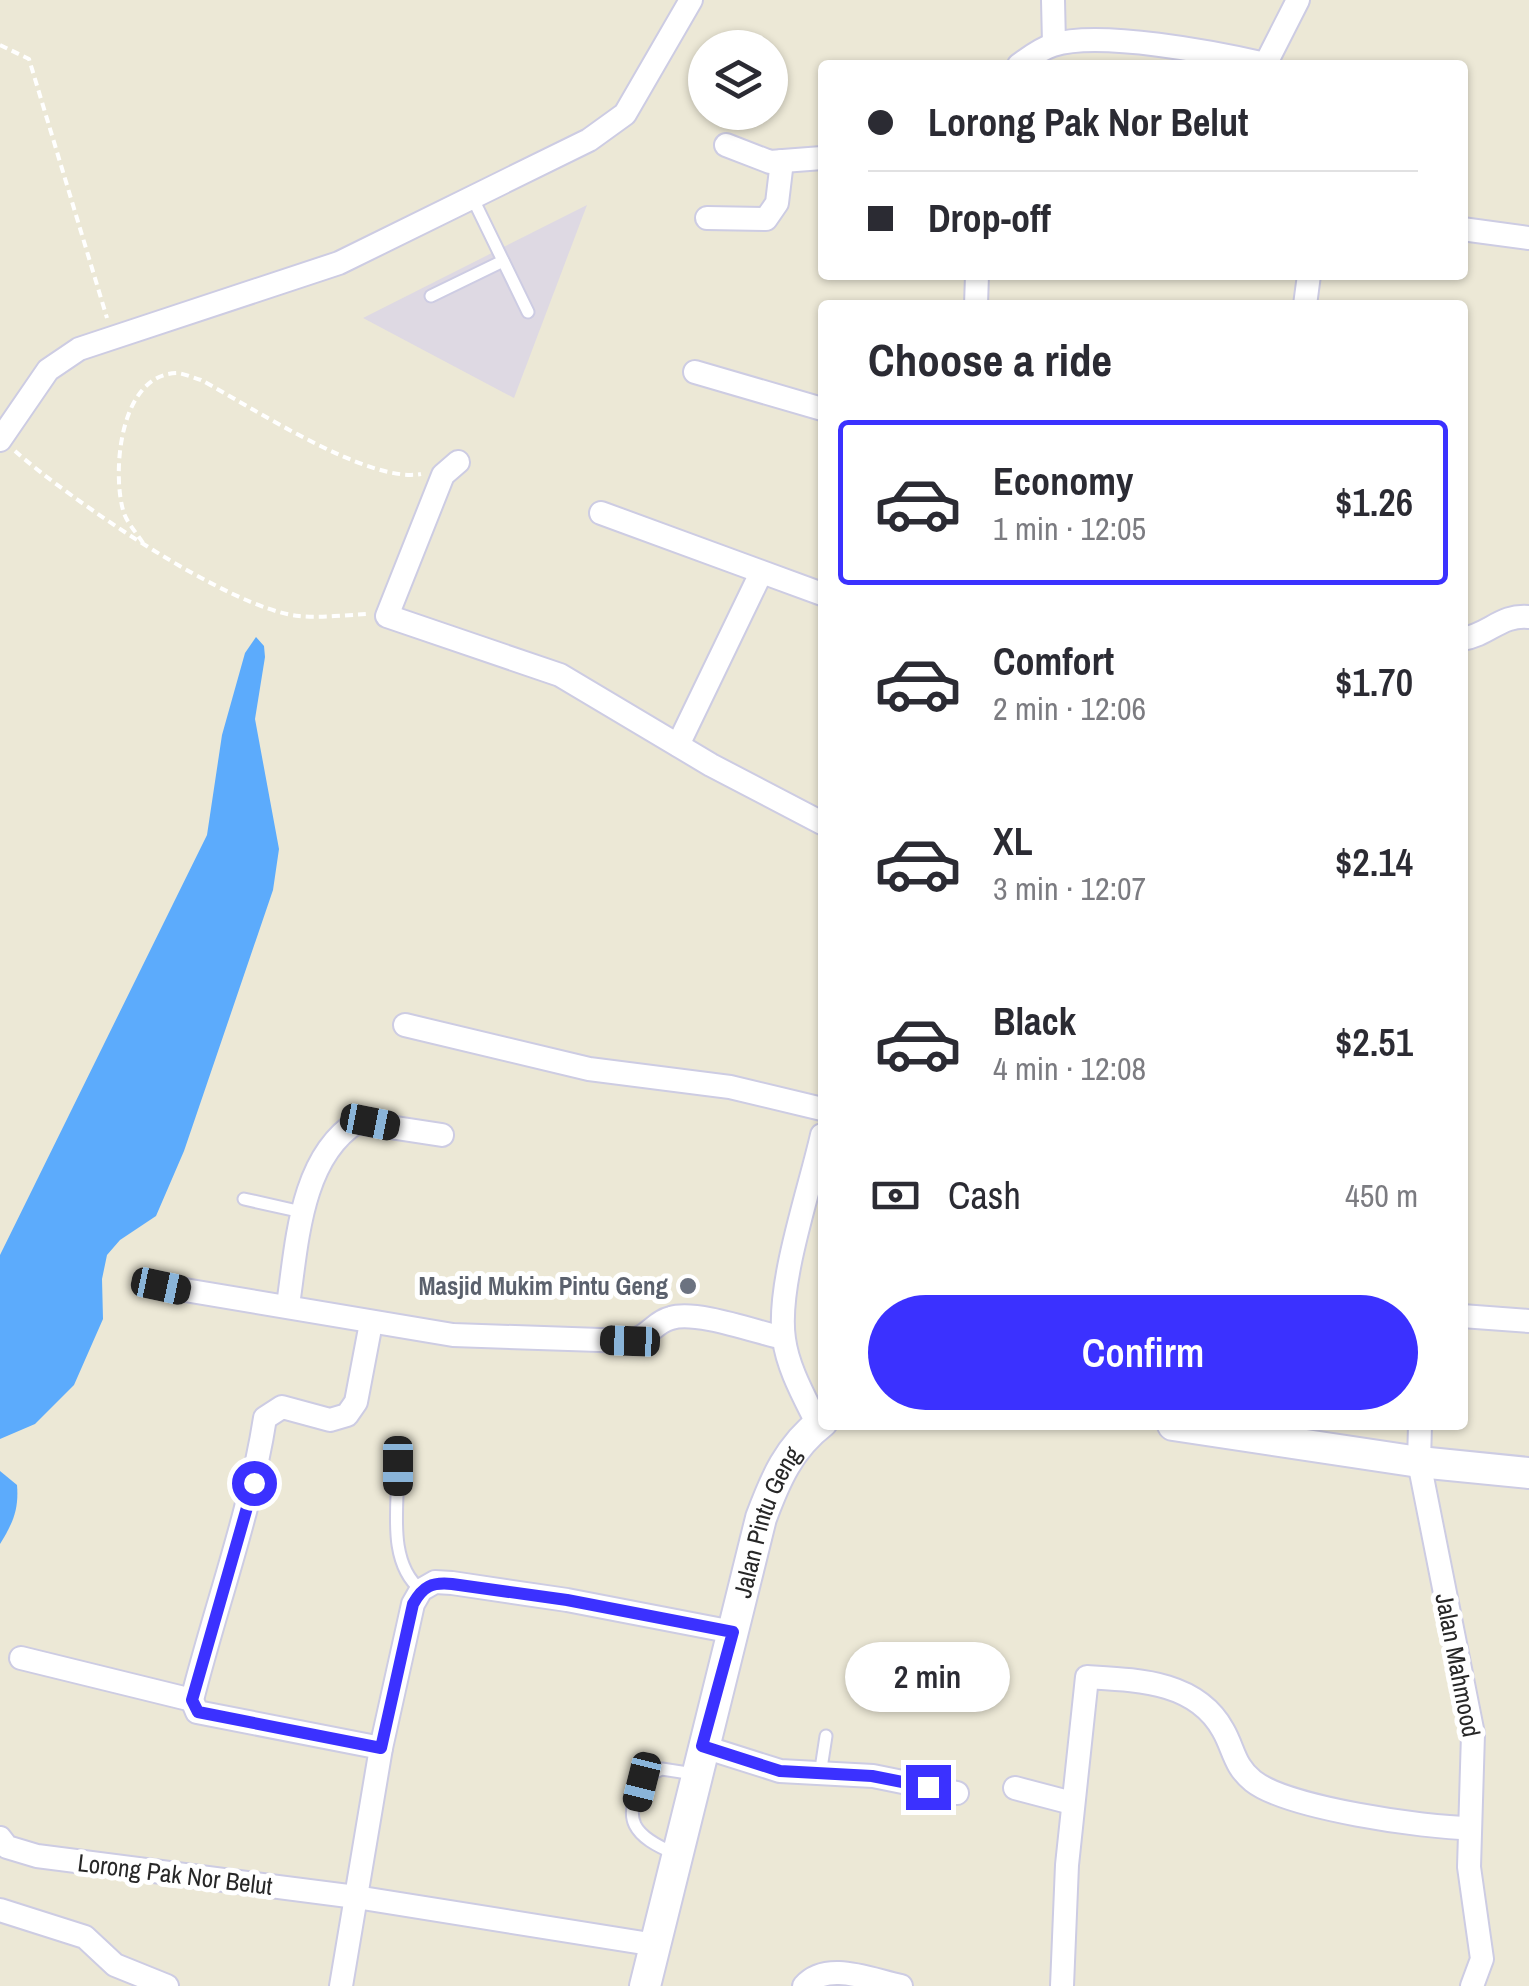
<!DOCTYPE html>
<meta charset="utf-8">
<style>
body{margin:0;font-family:"Archivo Narrow",sans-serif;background:#f7f7f7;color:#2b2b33;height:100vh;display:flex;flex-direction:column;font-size:38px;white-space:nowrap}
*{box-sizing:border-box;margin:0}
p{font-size:32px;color:#7c7c81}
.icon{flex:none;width:55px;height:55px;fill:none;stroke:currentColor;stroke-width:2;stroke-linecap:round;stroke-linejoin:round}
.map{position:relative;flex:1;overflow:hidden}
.side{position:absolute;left:818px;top:300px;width:650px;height:1130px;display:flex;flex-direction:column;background:#fff;border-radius:10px;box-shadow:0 2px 8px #0004}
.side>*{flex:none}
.guide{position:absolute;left:818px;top:60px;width:650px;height:220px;border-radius:10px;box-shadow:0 2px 8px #0004;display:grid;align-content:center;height:220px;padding:0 50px;background:#fff}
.fabs{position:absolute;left:688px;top:30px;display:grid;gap:20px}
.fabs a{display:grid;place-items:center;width:100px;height:100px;border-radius:50%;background:#fff;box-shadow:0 2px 8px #0004;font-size:50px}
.end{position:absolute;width:45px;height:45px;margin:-22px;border:12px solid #3b31ff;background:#fff;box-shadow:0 0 0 5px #fff}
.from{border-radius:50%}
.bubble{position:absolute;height:70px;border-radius:35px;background:#fff;box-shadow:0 2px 8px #0004;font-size:32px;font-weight:600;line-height:70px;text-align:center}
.car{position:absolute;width:30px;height:60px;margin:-30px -15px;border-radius:12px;box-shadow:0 0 8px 2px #0007;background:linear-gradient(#222 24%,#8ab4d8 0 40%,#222 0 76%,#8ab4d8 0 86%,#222 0)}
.guide b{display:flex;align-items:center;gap:35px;height:95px;font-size:38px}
.guide b+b{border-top:2px solid #e1e1e2}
.guide i{width:25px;height:25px;background:#2b2b33}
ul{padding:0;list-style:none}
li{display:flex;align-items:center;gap:30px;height:165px;margin:0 20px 15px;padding:0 30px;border:5px solid transparent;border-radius:10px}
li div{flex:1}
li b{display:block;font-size:38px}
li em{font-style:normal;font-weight:600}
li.on{border-color:#3b31ff}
li>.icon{width:90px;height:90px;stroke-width:1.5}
h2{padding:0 50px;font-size:45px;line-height:120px}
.pay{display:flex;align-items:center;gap:25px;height:110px;padding:0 50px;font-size:38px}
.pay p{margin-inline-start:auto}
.action{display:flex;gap:20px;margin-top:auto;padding:20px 50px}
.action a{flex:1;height:115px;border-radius:60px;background:#3b31ff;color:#fff;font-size:40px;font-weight:600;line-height:115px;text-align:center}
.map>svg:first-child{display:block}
.industrial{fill:#ded9e3}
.water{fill:#5cabfc}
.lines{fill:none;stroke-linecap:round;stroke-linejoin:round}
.service-casing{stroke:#cdcce3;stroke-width:15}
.minor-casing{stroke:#cdcce3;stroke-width:26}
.secondary-casing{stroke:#cdcce3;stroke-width:34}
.path{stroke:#fff;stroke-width:4;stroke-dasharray:8 5;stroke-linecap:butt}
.service{stroke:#fff;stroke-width:11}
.minor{stroke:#fff;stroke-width:22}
.secondary{stroke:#fff;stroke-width:30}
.route{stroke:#3b31ff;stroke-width:12}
.worship-dot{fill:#6b7280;stroke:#fff;stroke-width:4}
.labels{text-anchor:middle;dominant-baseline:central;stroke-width:10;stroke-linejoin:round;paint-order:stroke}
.worship-label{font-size:25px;font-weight:bold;fill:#5b616d;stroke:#fff;text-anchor:end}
.street-label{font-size:25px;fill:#272727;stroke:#fff}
</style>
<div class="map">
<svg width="1529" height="1986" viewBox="0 0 1529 1986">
<rect width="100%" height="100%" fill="#ece8d6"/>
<polygon class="industrial" points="587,205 514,398 363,318"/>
<g class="water">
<polygon points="256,637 264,646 265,657 255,719 279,849 273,890 184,1151 156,1216 120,1240 107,1255 102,1279 103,1319 74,1385 35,1424 0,1439 0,1255 207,835 222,735 245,653"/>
<path d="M 0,1471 L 17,1485 C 19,1509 13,1523 0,1544 Z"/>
</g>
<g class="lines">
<defs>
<g id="service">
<polyline points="473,199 528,312"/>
<polyline points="431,296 503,261"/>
<polyline points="244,1199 302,1212"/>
<path d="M 398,1467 C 398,1507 387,1562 421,1590"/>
<polyline points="820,1775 826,1736"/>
<path d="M 676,1854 C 635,1837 618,1820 646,1776 L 662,1769 L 694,1774"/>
</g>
<g id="minor">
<polyline points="1053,0 1054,44"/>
<path d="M 1019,65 C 1029,58 1040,49 1053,45 C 1099,30 1217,53 1265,64"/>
<polyline points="1265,65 1298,0"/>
<polyline points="726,145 770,162 822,158"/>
<polyline points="707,218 766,219 777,203 782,161"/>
<polyline points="1462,229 1529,238"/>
<polyline points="976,305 977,275"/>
<polyline points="1305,305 1309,275"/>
<polyline points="695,372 822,409"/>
<polyline points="0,440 48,370 79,349 339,263 589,140 625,114 691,0"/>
<polyline points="458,462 443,475 387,616 560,675 711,765 822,823"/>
<polyline points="601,513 822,594"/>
<path d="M 1462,639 C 1489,635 1501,614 1529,617"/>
<polyline points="678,745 761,573"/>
<polyline points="405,1025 589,1069 730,1087 822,1109"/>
<path d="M 161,1286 L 453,1335 L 629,1341 C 649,1338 654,1322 671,1318 C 696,1310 756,1332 783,1338"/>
<path d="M 288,1305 C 297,1245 300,1158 357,1122 L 442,1135"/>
<polyline points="1462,1316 1529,1321"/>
<path d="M 371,1323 L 356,1402 L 347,1415 L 330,1420 L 282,1407 L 265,1418 C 250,1514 216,1605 192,1700 L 197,1712 L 381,1748"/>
<path d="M 818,1425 C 805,1398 788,1369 784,1339 C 776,1286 810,1189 822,1135"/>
<polyline points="1420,1425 1419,1462 1473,1734 1469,1867 1482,1959 1472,1986"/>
<polyline points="21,1658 192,1700"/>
<polyline points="701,1746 780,1771 873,1776 957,1793"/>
<polyline points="1015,1788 1072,1803"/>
<polyline points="0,1838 7,1847 37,1856 356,1897 656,1945"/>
<polyline points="0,1910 85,1937 115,1965 167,1986"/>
<polyline points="341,1986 381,1748 413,1604 421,1590 435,1582 452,1583 567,1600 733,1632"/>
<path d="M 804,1986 C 827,1960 871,1980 901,1986"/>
<path d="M 1062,1986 L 1067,1865 L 1087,1677 C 1137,1680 1196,1681 1223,1730 C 1234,1749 1234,1766 1253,1781 C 1287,1808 1425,1828 1470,1828"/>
</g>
<g id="secondary">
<polyline points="1173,1425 1419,1462 1529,1473"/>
<path id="s1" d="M 645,1986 L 761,1518 C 775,1480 789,1447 822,1422"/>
</g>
</defs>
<use href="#service" class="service-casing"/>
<use href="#minor" class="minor-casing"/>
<use href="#secondary" class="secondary-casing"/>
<g class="path">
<polyline points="0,45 29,59 107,318"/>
<path d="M 15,451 C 68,498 229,609 299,616 C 321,618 346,615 368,614"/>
<path d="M 143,543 C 136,532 126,522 123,510 C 112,470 120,373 178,373 C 185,374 194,378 201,380 C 250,406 368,484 421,474"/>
</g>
<use href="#service" class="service"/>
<use href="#minor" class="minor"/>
<use href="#secondary" class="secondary"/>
</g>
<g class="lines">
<path class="route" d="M 254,1483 L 192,1700 L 198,1712 L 381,1748 L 413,1604 C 423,1586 432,1582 452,1584 L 567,1600 L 733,1632 L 702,1746 L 780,1771 L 872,1776 L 928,1787"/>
</g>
<circle class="worship-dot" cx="688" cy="1286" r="10"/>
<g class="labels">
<g class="worship-label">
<text x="668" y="1286">Masjid Mukim Pintu Geng</text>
</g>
<g class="street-label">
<text stroke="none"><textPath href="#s1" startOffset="480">Jalan Pintu Geng</textPath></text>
<text transform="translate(1458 1665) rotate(79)">Jalan Mahmood</text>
<text transform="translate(175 1874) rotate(7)">Lorong Pak Nor Belut</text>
</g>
</g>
</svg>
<div class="fabs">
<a><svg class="icon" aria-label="layers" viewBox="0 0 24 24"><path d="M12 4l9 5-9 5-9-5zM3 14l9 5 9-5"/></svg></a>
</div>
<i class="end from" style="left:254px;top:1483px"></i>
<i class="end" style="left:928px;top:1787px"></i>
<div class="bubble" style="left:845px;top:1642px;width:165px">2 min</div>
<i class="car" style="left:370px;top:1122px;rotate:101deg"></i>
<i class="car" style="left:161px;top:1286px;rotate:102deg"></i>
<i class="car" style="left:630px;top:1341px;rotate:272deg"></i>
<i class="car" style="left:398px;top:1466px;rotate:180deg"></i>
<i class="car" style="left:642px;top:1782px;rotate:194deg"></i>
<div class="guide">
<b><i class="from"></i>Lorong Pak Nor Belut</b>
<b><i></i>Drop-off</b>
</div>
<section class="side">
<h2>Choose a ride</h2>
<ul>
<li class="on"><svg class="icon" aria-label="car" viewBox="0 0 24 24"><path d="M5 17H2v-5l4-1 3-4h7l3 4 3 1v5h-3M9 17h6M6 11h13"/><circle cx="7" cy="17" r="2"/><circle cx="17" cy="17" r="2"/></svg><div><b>Economy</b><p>1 min · 12:05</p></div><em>$1.26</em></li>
<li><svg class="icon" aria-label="car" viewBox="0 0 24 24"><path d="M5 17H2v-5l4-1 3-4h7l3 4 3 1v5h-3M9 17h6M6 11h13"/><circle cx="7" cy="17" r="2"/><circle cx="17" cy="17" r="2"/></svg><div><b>Comfort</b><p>2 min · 12:06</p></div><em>$1.70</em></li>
<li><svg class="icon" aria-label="car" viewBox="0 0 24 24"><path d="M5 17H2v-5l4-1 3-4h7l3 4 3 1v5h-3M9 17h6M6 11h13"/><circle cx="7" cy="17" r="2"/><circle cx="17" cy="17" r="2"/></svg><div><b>XL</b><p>3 min · 12:07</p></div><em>$2.14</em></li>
<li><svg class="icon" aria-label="car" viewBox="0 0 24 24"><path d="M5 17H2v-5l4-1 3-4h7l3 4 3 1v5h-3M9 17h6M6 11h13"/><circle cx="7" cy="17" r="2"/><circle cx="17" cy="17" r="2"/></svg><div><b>Black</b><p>4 min · 12:08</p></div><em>$2.51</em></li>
</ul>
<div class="pay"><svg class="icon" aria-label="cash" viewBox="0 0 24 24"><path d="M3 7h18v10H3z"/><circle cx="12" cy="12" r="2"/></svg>Cash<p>450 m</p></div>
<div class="action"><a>Confirm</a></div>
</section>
</div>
